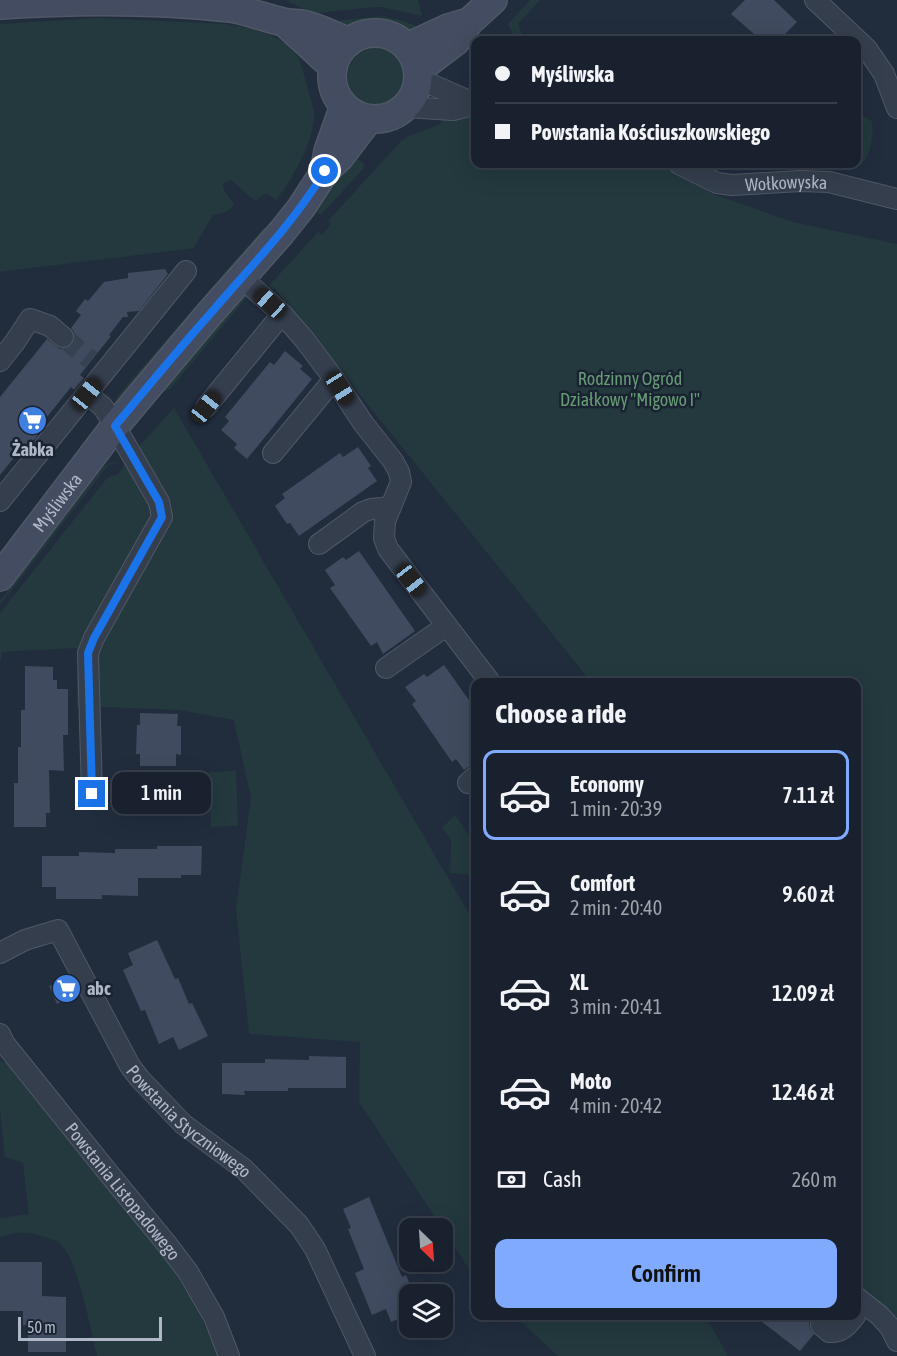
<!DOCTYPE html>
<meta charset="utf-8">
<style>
body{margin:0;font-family:"Asap Condensed",sans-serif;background:#262e3a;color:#f1f3f6;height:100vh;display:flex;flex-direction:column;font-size:22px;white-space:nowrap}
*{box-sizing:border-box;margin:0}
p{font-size:20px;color:#9fa3aa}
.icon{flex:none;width:33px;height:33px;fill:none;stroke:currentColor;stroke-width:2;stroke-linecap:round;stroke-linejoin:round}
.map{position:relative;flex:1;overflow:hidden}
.drawer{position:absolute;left:471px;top:678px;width:390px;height:642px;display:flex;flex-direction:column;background:#19212e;border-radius:12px;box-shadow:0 6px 24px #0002,0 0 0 2px #373e4a}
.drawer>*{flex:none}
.banner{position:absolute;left:471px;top:36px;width:390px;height:132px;border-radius:12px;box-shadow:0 6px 24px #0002,0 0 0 2px #373e4a;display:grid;align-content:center;height:132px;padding:0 24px;background:#19212e}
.needle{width:39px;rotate:155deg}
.buttons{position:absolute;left:399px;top:1218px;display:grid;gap:12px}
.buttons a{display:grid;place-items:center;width:54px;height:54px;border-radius:12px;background:#19212e;box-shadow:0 6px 24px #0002,0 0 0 2px #373e4a;font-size:30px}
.scale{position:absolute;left:18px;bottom:15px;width:144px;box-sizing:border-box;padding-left:6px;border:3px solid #b0b8c8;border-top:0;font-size:16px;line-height:21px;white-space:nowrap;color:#b0b8c8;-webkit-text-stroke:4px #1a2331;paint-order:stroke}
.end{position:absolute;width:27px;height:27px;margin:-14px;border:8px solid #1a73e8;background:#fff;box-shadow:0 0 0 3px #fff}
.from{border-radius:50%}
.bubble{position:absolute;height:42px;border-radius:12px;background:#19212e;box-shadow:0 6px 24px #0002,0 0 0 2px #373e4a;font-size:20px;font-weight:600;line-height:42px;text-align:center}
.car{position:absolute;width:18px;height:36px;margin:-18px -9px;border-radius:8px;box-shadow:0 0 4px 2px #0007;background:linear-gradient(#222 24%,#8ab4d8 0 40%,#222 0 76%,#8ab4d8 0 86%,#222 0)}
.banner b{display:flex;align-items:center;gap:21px;height:57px;font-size:22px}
.banner b+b{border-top:2px solid #373e4a}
.banner i{width:15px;height:15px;background:#f1f3f6}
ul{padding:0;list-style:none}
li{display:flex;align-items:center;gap:18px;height:90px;margin:0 12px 9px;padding:0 12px;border:3px solid transparent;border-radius:12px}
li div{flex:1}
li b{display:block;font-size:22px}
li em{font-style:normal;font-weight:600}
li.current{border-color:#80aafe}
li>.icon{width:54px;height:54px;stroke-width:1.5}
h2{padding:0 24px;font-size:27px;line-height:72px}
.pay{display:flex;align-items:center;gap:15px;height:66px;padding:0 24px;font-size:22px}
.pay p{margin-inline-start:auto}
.cta{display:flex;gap:12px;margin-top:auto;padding:12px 24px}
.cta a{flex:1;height:69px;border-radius:12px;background:#80aafe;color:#111;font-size:24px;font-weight:600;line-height:69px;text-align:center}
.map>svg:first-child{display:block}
.green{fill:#23393d}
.building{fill:#404b5f}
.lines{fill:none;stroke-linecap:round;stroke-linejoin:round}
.street-tunnel{stroke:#364152;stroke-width:20;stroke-dasharray:20 10;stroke-linecap:butt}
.street-casing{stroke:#505867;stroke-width:22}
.secondary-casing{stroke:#505867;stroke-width:30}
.street{stroke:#353e4d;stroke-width:20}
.secondary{stroke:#434c60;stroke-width:27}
.route{stroke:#1a73e8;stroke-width:8}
.labels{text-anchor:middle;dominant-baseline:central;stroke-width:5;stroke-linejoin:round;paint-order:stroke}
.street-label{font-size:18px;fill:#b0b8c8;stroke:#1a2331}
.park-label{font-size:18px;fill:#669b75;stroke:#1a2331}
.poi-label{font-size:18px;font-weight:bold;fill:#b0b8c8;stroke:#1a2331}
</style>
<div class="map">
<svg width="897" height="1356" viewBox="0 0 897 1356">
<rect width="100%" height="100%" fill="#212c3d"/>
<g class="green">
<polygon points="285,0 418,0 422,16 381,7 362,8 320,13 306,10"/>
<polygon points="530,0 540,0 518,24 524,40 516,40 508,24"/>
<path d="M 381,16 L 400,20 L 422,28 L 405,34 C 392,29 379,24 365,27 C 359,28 356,31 350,31 L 334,21 Z"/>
<path d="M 97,18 L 226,24 C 251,28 288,35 300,61 L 314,110 C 318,133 291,183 276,200 L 266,193 L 255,201 L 231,180 L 223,184 C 223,194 233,197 234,206 L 226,212 L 213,215 L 194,248 L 0,272 L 0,24 Z"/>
<circle cx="376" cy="77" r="29"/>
<path d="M 857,116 L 866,117 L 871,120 C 875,129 871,155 863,163 C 860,166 859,166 854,167 L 844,164 L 856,164 Z"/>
<polygon points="444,117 466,118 475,117 476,164 657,164 716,195 793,222 897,244 897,1318 857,1286 856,682 591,682 274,288 270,292 267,288 318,232 322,235 331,224 328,221 401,141 407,137 440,124"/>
<polygon points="350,154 362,162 364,166 363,169 321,215 313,210"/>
<polygon points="264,227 267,230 237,267 121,397 114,400"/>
<polygon points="243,296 248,296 170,389 166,391 163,390 191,353"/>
<polygon points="174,408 475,924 475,1278 359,1102 360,1042 249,1034 236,909 251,798 234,720 179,710 77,706 77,648 2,652 0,664 0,613 107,478 118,474 140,445"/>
<polygon points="120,462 109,465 105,469 0,605 0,601 103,467 110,463"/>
<polygon points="236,771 238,826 211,827 209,772"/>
<polygon points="455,815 475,845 475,875 450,873 451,840 445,831 443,831 443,827"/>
<path d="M 0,1061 L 7,1063 L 166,1260 L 195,1304 L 218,1356 L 97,1356 C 91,1332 77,1254 58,1242 C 56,1241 53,1240 50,1239 C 31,1231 19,1231 0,1237 L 0,1218 L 29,1214 L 23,1163 L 5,1157 L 0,1110 Z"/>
<polygon points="515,1316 705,1316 728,1356 558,1356"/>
</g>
<g class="building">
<polygon points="745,0 774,0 797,22 779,40 761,40 731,14"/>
<polygon points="165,269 168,274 139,311 127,312 128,317 123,317 109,335 111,336 80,375 84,378 74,390 71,387 35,432 38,435 28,447 25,444 0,475 0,397 47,339 60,349 66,348 72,345 75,339 74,332 71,328 81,315 76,311 85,299 88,301 104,282 128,278 128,273"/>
<polygon points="285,351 303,366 300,369 312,379 247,459 234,448 237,444 221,430 229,421 225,417 270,362 274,365"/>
<polygon points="358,447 371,466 368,468 377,481 299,536 290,523 287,524 275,506 285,498 282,494 340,453 343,457"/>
<polygon points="359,551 415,631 383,654 377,642 371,646 330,588 335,585 325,570 343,557 346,560"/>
<polygon points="444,665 476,710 476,762 464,770 456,759 452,762 412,704 416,701 405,687 424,674 427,677"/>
<polygon points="25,666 53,667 53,680 57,680 57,689 68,689 68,735 63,735 64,771 49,770 50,813 46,813 46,827 14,827 14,783 18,783 18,747 21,747 21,710 25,710"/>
<polygon points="140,713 178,714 177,726 181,726 181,755 176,754 176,766 140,766 140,754 136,754 137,725 140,725"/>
<polygon points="157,846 202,846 201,875 181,875 181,878 138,878 138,896 102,895 102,899 56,899 56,887 42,887 42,856 79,856 79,852 115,853 115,849 157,849"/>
<polygon points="157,940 175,979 178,978 189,1004 192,1003 208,1036 179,1050 173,1037 159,1044 145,1010 141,1011 123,970 133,965 128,953"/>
<polygon points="64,980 72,997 57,1004 49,986"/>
<polygon points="309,1056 346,1057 346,1088 288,1088 288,1091 244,1091 245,1095 222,1094 222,1063 265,1063 265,1059 309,1060"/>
<polygon points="369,1197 402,1277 406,1275 414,1294 410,1294 410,1314 391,1322 386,1309 372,1315 355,1273 364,1269 348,1229 351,1228 343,1209"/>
<polygon points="0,1262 42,1262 42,1296 66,1297 66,1352 28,1352 28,1325 23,1325 23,1311 0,1311"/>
<polygon points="754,1316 814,1316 809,1323 810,1329 814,1334 800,1351"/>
</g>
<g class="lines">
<polyline class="street-tunnel" points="63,337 91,360"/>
<defs>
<g id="street">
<polyline points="815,0 867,49 884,74 897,108"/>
<polyline points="419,79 476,104"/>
<polyline points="406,107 453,110 476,104"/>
<path id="s1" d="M 679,164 L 717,183 L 732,185 L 800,181 L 829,182 L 897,199"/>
<polyline points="242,278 282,314 304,339 334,379 363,423 393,461 399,472 401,482 385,521 384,538 388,549 490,682"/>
<polyline points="0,361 15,342 30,319 50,326 63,337"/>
<polyline points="87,394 103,407 115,426 159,502 162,517 94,638 88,653 92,794"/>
<polyline points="206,407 282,314"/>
<polyline points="273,453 334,379"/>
<polyline points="0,501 186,271"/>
<polyline points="319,544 363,512 371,509 391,507"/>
<polyline points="386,668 446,626"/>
<polyline points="468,783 476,776"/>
<path id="s2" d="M 0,953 L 25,940 L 58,930 L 130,1066 L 140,1079 L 183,1124 L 244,1169 L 299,1225 L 315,1249 L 365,1356"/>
<path id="s3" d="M 0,1034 L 4,1043 L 110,1175 L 166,1243 L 188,1272 L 214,1317 L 229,1356"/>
<polyline points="856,1297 879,1315 890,1327 897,1341"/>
<path d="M 821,1325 L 829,1332 C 842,1333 848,1325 855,1316"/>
</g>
<g id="secondary">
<path d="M 0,5 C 75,0 156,0 230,8 C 248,11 265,18 283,22 C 291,24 299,23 306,25 C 321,29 335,36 349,42"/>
<polyline points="285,23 333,67"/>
<circle cx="375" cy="76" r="43"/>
<polyline points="407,47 448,28 468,22"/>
<polyline points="418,70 456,41 469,22 493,0"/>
<polyline points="325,168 328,151 344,106"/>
<path id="s4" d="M 0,577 L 115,426 L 210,313 L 281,233 L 301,208 L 325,171 L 340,157 L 369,119"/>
</g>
</defs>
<use href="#street" class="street-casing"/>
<use href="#secondary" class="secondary-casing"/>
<use href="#street" class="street"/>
<use href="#secondary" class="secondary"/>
</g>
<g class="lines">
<path class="route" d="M 92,794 L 88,653 L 94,638 L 162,517 L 159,502 L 115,426 C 146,389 177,351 210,314 C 251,266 292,225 325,171"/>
</g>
<defs>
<symbol id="supermarket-disc" viewBox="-11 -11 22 22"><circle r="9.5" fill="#3f7fe0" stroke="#1a2331"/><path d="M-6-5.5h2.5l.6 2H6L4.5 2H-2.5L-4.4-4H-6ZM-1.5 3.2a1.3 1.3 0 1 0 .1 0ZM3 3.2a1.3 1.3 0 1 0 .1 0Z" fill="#fff"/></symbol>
</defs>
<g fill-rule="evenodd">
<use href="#supermarket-disc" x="16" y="404" width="33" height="33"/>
<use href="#supermarket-disc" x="50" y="972" width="33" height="33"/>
</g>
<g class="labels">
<g class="street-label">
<text stroke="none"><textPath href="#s1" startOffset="112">Wołkowyska</textPath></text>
<text stroke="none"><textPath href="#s4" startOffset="94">Myśliwska</textPath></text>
<text stroke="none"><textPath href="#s2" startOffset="298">Powstania Styczniowego</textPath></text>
<text stroke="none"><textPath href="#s3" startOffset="200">Powstania Listopadowego</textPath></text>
</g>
<g class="park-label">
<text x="630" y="378">Rodzinny Ogród<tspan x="630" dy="21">Działkowy "Migowo I"</tspan></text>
</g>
<g class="poi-label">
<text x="33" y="449">Żabka</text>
<text x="87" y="988" text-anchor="start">abc</text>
</g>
</g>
</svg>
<div class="buttons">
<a><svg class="needle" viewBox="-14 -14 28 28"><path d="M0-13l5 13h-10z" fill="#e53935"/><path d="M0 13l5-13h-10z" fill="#9fa3aa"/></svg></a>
<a><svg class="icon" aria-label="layers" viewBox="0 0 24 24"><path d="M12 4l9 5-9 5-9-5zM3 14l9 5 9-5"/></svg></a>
</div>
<div class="scale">50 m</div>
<i class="end from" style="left:325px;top:171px"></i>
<i class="end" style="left:92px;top:794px"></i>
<div class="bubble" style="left:112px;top:772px;width:99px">1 min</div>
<i class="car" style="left:270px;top:303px;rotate:312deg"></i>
<i class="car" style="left:340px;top:388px;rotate:148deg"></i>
<i class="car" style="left:87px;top:394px;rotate:39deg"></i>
<i class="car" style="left:206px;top:407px;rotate:39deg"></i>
<i class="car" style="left:411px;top:580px;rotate:142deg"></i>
<div class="banner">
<b><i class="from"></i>Myśliwska</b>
<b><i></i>Powstania Kościuszkowskiego</b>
</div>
<section class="drawer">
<h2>Choose a ride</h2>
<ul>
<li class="current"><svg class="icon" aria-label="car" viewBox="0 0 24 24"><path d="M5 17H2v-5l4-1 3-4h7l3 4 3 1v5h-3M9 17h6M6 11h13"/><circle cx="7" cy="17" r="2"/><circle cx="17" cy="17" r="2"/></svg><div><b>Economy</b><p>1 min · 20:39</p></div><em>7.11 zł</em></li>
<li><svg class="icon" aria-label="car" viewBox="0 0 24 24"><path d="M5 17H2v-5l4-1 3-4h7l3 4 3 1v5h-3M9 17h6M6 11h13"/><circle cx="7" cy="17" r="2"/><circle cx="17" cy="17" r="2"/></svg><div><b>Comfort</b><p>2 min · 20:40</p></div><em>9.60 zł</em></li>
<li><svg class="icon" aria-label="car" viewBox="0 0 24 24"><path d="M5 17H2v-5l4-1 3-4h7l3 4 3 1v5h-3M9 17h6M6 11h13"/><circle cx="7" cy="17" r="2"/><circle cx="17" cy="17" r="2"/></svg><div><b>XL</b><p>3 min · 20:41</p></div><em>12.09 zł</em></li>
<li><svg class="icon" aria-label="car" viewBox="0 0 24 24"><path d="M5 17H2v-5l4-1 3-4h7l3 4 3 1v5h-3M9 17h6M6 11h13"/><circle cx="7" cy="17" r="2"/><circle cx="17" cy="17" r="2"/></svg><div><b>Moto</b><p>4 min · 20:42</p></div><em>12.46 zł</em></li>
</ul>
<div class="pay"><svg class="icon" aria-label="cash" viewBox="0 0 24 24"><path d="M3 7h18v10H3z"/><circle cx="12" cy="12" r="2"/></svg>Cash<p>260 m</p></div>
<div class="cta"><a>Confirm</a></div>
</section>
</div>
